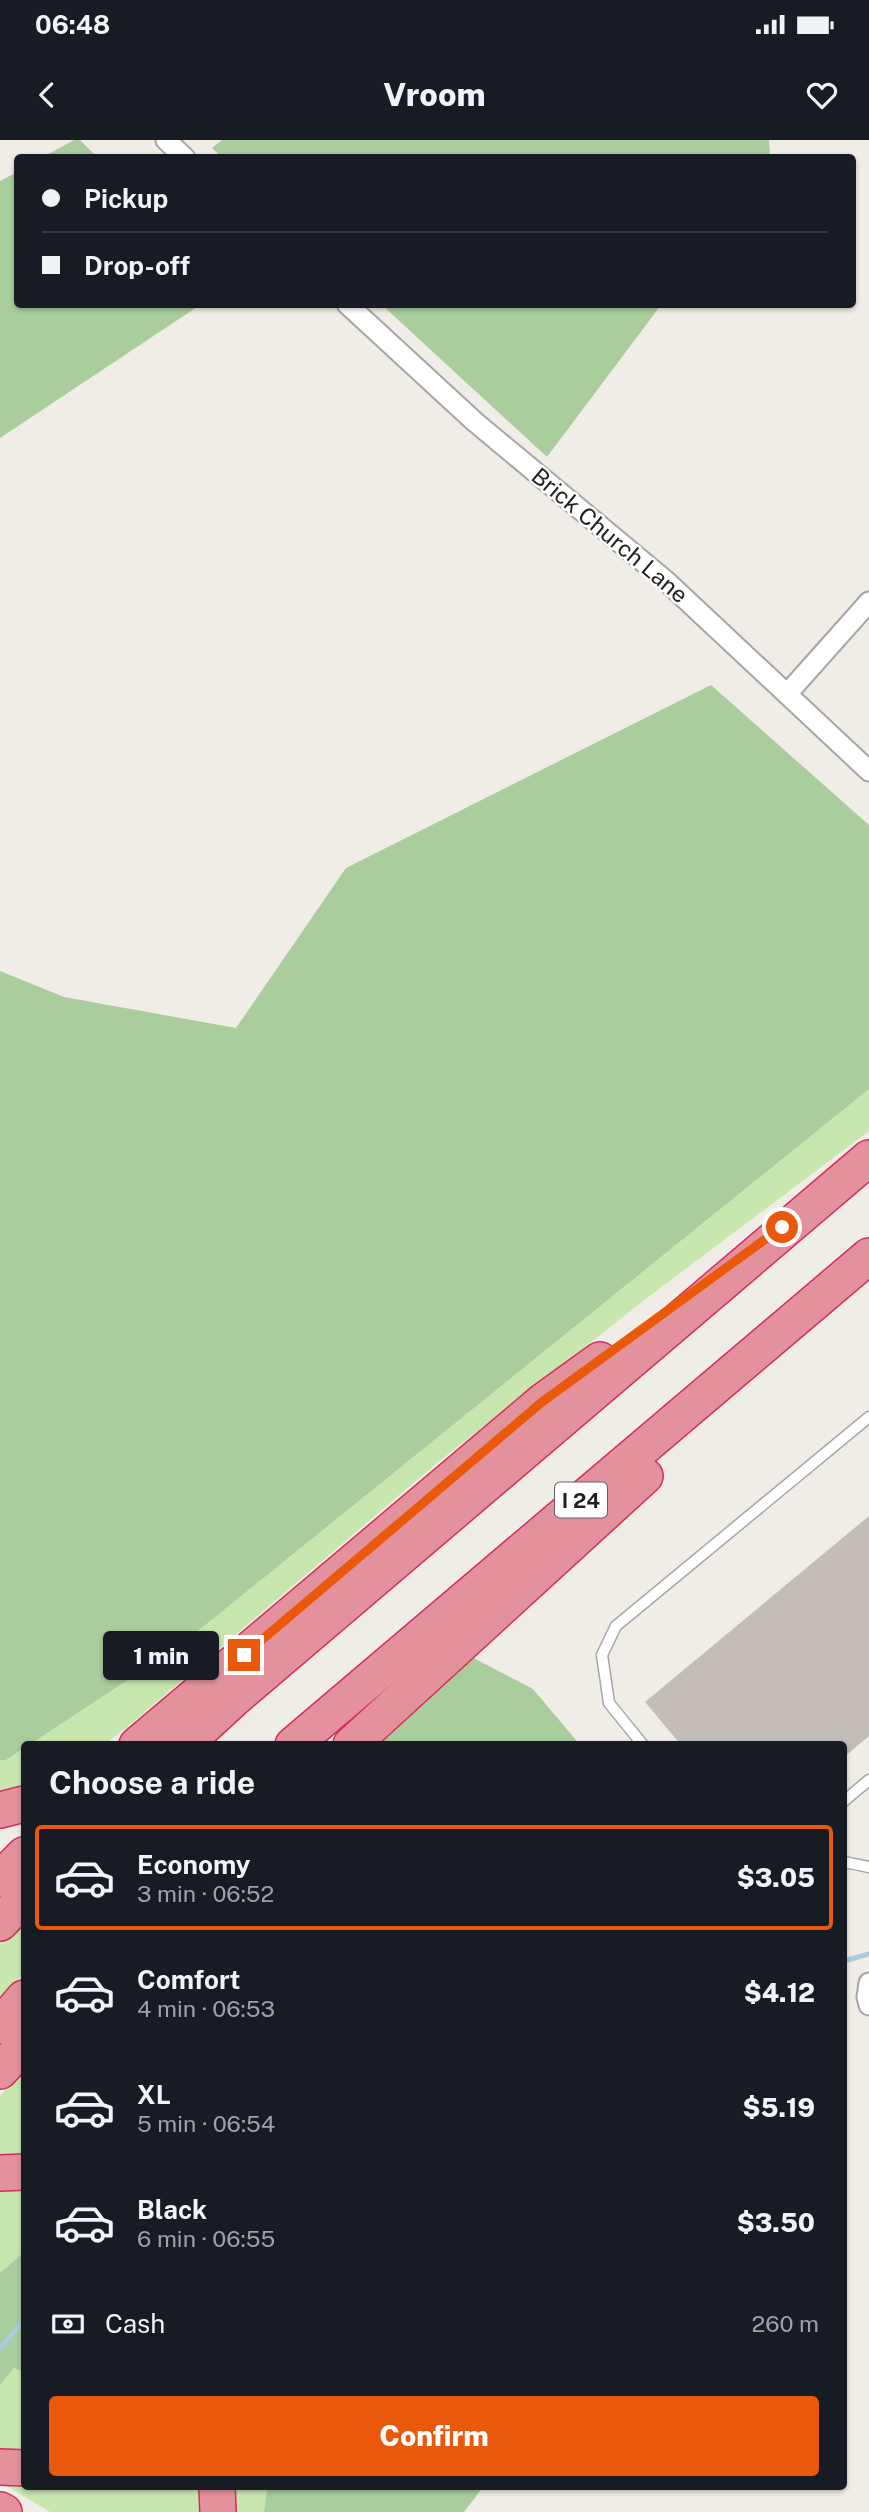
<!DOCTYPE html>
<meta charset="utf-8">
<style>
body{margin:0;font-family:"Public Sans",sans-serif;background:#20242c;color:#f1f3f6;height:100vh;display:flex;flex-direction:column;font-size:26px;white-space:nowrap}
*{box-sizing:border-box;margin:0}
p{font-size:23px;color:#9ea1a6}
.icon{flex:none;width:38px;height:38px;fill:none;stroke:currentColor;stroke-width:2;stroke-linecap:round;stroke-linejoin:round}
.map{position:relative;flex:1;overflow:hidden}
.sheet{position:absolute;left:21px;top:1601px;width:826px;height:749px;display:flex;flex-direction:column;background:#171b24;border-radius:7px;box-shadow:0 2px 5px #0004}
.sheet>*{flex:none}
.banner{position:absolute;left:14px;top:14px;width:842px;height:154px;border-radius:7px;box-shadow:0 2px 5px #0004;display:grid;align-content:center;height:154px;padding:0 28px;background:#171b24}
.end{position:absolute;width:32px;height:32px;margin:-16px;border:9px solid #ea580c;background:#fff;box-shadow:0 0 0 4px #fff}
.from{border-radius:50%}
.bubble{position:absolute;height:49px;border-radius:7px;background:#171b24;box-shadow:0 2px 5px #0004;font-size:23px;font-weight:800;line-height:49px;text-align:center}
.banner b{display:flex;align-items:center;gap:24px;height:66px;font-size:26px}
.banner b+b{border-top:2px solid #363941}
.banner i{width:18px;height:18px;background:#f1f3f6}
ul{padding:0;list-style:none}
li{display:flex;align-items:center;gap:21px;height:105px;margin:0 14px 10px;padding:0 14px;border:4px solid transparent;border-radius:7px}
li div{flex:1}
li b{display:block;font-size:26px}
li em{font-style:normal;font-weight:800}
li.on{border-color:#ea580c}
li>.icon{width:63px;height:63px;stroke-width:1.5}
h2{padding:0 28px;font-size:32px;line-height:84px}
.pay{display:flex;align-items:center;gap:18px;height:77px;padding:0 28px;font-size:26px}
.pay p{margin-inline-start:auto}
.cta{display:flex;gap:14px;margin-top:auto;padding:14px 28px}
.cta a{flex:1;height:80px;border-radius:7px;background:#ea580c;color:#fff;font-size:28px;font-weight:800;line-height:80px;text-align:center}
.status{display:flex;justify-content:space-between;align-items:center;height:49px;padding:0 35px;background:#171b24;direction:ltr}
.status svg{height:19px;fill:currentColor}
header{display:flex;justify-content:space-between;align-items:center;height:91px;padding:0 28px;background:#171b24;font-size:32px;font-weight:800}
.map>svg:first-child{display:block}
.grass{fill:#c8e7af}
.forest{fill:#a9cd9d}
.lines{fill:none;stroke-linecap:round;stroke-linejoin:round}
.stream{stroke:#a9cddb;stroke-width:5}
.building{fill:#c4bcb6}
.service-casing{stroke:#a6a6a6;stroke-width:13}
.minor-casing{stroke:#a6a6a6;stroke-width:23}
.motorway-casing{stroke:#d32e5f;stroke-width:38}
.service{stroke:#fff;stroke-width:10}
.minor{stroke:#fff;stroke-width:19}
.motorway{stroke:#e3929d;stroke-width:35}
.route{stroke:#ea580c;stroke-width:9}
.labels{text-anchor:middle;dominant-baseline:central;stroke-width:5;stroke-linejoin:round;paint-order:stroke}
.shield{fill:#fff;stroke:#626262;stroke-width:2}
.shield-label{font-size:21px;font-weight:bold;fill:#1f1f1f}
.street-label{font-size:23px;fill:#1f1f1f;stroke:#fff}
</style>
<div class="status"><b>06:48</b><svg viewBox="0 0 49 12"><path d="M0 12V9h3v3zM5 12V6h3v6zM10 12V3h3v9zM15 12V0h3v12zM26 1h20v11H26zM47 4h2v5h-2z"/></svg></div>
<header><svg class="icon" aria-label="back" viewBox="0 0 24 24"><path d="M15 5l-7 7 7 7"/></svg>Vroom<svg class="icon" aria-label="heart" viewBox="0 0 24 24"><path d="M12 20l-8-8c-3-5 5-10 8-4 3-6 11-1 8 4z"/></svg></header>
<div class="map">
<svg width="869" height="2372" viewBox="0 0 869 2372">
<rect width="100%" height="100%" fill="#f0ede6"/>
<g class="grass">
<polygon points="869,949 869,991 647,1158 437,1323 125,1589 103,1605 29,1605 178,1507"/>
<polygon points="24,1608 24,1646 0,1651 0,1620 6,1620"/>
<polygon points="24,1773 24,1832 0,1859 0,1799"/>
<polygon points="24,1927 24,2020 0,2018 0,1956"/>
<polygon points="0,2046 24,2048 24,2112 0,2133"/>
<polygon points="14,2228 24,2233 24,2309 0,2312 0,2245"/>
<polygon points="24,2337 24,2347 205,2347 205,2372 50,2372 0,2342"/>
<polygon points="234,2347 267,2347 264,2372 236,2372"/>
</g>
<g class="forest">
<polygon points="74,0 80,0 97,17 43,17"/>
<polygon points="222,0 769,0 770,17 223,18 212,8"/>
<polygon points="17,32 18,164 200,165 0,298 0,41"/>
<polygon points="382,165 661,165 547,317"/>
<polygon points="711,545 869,685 869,949 178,1507 29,1605 24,1605 24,1608 6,1620 0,1620 0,831 64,857 236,888 346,728"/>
<polygon points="468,1515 533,1549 580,1605 374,1605"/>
<polygon points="24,2112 24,2233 14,2228 0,2245 0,2133"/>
<polygon points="267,2347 483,2347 464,2372 264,2372"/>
</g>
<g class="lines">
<g class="stream">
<polyline points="844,1821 869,1814"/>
<polyline points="0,2208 24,2180"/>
</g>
</g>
<polygon class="building" points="869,1376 869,1596 844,1617 844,1605 681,1605 645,1562"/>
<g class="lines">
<defs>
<g id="service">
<polyline points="643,1605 609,1563 602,1515 616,1486 869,1277"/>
<polyline points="844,1661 869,1640"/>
<polyline points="844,1722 869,1727"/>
</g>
<g id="minor">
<polyline points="166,0 185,18"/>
<polyline points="347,164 475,282 665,440 869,631"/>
<polyline points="787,554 869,462"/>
<polyline points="869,1843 867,1857 869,1865"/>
</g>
<g id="motorway">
<polyline points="137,1605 542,1262 600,1220"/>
<polyline points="184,1605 235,1558 869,1018"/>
<polyline points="293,1605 869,1116"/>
<polyline points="351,1605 645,1336"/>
<polyline points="0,1670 24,1664"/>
<polyline points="0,1739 24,1715"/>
<polyline points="0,1783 24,1758"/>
<polyline points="0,1886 24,1858"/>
<polyline points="0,1931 24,1905"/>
<polyline points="0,2033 24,2032"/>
<polyline points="0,2327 24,2328"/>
<polyline points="217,2347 218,2372"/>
<polyline points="0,2370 4,2372"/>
</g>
</defs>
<use href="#service" class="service-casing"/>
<use href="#minor" class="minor-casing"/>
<use href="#motorway" class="motorway-casing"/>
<use href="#service" class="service"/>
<use href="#minor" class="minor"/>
<use href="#motorway" class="motorway"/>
</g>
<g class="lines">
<polyline class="route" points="244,1515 542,1262 782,1087"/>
</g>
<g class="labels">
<rect class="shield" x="555" y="1342.5" width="52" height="35" rx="5"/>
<g class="shield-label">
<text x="581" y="1360">I 24</text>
</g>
<g class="street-label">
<text transform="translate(610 395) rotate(40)">Brick Church Lane</text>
</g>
</g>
</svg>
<i class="end from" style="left:782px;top:1087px"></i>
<i class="end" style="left:244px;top:1515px"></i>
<div class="bubble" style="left:103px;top:1491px;width:116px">1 min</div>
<div class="banner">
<b><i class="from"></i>Pickup</b>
<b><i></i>Drop-off</b>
</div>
<section class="sheet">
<h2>Choose a ride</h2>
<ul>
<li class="on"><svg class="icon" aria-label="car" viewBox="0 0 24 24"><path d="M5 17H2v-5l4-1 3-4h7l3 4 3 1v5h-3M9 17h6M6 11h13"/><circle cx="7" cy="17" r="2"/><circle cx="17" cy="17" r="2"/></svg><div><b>Economy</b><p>3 min · 06:52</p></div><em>$3.05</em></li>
<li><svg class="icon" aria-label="car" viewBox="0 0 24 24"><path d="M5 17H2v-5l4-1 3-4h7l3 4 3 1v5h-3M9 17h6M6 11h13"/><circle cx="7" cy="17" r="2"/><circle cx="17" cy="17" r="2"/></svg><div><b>Comfort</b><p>4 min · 06:53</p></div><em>$4.12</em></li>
<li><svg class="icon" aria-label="car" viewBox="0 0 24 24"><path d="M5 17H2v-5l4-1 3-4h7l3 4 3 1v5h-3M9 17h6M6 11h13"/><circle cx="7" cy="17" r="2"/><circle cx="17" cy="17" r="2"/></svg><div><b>XL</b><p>5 min · 06:54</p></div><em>$5.19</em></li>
<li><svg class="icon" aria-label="car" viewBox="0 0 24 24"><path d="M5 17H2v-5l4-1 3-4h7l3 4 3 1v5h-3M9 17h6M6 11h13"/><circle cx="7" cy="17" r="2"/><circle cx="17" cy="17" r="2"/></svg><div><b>Black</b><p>6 min · 06:55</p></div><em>$3.50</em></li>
</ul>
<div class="pay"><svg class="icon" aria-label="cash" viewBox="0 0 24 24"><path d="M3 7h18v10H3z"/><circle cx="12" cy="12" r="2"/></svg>Cash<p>260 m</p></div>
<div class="cta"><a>Confirm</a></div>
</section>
</div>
